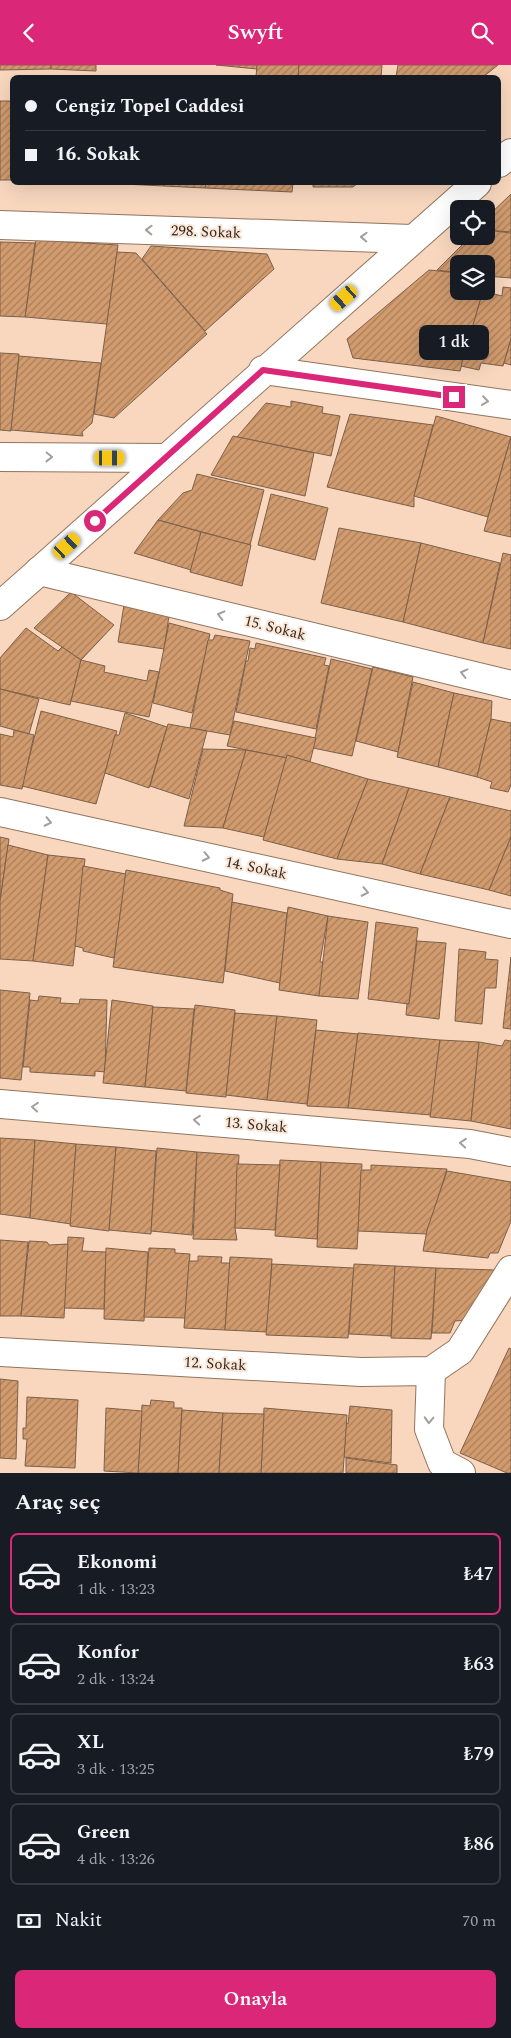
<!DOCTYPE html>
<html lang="tr">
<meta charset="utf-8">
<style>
body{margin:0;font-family:Spectral,serif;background:#20242c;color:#f1f3f6;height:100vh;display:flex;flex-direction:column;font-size:19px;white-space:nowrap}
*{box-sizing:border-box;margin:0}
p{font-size:16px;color:#9ea1a6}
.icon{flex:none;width:28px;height:28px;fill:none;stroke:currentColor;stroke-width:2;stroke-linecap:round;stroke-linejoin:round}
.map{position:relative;height:1408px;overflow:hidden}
.details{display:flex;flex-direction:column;background:#171b24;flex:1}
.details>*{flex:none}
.banner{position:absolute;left:10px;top:10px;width:491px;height:110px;border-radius:8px;box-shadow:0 5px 20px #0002;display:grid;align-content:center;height:110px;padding:0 15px;background:#171b24}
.controls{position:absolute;left:450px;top:135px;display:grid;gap:10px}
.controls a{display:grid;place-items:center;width:45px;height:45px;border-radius:8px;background:#171b24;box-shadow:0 5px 20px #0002;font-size:25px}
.end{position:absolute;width:22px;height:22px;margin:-11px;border:6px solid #db2777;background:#fff;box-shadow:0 0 0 2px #fff}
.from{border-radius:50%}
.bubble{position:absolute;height:35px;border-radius:8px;background:#171b24;box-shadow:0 5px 20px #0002;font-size:16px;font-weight:600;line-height:35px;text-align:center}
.car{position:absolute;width:15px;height:30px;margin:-15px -8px;border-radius:6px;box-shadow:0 0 4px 1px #0007;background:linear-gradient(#f5c518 24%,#345 0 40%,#f5c518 0 76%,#345 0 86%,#f5c518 0)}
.banner b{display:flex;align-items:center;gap:18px;height:48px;font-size:19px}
.banner b+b{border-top:1px solid #363941}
.banner i{width:12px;height:12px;background:#f1f3f6}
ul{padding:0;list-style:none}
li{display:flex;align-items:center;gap:15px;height:82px;margin:0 10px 8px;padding:0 5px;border:2px solid #363941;border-radius:8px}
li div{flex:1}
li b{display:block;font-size:19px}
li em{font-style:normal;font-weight:600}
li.on{border-color:#db2777}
li>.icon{width:45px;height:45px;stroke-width:1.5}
h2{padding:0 15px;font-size:22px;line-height:60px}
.pay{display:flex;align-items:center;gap:12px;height:55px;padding:0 15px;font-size:19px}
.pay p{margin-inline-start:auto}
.cta{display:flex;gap:10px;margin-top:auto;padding:10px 15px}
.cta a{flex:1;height:58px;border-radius:8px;background:#db2777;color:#fff;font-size:20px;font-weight:600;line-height:58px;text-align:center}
header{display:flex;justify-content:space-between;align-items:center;height:65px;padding:0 15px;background:#db2777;color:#fff;font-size:22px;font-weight:600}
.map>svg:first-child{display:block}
.building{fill:url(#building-hatch);stroke:#7c604a}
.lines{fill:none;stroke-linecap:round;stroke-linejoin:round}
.street-casing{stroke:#91745d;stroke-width:30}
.secondary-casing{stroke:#91745d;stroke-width:30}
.street{stroke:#fff;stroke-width:28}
.secondary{stroke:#fff;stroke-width:28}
.oneway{stroke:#a49e9a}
.route{stroke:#db2777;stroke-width:6}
.labels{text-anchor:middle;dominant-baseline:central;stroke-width:4;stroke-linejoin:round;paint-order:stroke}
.street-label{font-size:15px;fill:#34281e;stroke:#fbe7d8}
</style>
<header><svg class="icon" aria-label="back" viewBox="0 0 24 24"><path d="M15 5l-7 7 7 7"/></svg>Swyft<svg class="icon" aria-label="search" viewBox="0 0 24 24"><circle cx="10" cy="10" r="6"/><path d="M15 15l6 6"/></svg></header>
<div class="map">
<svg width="511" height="1408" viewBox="0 0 511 1408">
<defs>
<pattern id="building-hatch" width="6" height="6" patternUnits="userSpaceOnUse" patternTransform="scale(1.25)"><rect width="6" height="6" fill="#d19b6e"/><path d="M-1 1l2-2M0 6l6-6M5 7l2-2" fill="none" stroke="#aa7e5a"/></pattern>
</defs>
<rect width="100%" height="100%" fill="#f8d7be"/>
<g class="building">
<polygon points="0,0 51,0 51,4 0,5"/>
<polygon points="51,0 96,0 96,6 51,4"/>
<polygon points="216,0 257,0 257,4"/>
<polygon points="257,0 299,0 298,12 256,12"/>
<polygon points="299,0 382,0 381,12 298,12"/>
<polygon points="398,0 498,0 483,12 396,12"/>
<rect x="0" y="36" width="12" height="79"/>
<polygon points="123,118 164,118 164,121 123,119"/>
<polygon points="164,118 206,118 205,123 164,121"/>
<polygon points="206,118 293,118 292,127 205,123"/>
<polygon points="313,118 358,118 353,122 313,122"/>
<polygon points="511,129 511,167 486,165 486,153"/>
<polygon points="486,165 511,168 511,213 486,211 486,199 459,199 459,208 437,205 471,171 486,171"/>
<polygon points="36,175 118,180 107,259 25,252"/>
<polygon points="0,177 35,178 25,252 0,251"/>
<polygon points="151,181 267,189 274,204 205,266 142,194"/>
<polygon points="117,187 136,188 207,269 114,353 94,349"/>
<polygon points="429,205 459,208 459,226 483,226 460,306 353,293 347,274"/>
<polygon points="503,222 511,223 511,274 503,301 481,298 479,305 461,301 483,226 502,231"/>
<polygon points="511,274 511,300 504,298"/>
<polygon points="0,288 19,289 11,366 0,365"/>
<polygon points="19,291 101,298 92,358 82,367 83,371 11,365"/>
<polygon points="291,336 323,342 322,348 340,351 331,391 237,372 266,338 291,342"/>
<polygon points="350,349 433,360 414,431 414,442 327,422"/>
<polygon points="436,351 511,372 488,452 414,431"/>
<polygon points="233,371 314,388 305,431 211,410"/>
<polygon points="511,372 511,472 484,466"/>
<polygon points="197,409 264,425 250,480 158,455 183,428 192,425"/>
<polygon points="271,429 328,443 315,495 258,480"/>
<polygon points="158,455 201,467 191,505 134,488"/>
<polygon points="339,463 421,478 403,557 321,538"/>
<polygon points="201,467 251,480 242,521 190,507"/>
<polygon points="421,478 500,498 483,578 403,557"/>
<polygon points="503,488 511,490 511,584 483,578"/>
<polygon points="71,527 114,560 81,595 34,563"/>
<polygon points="124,540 169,551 164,584 118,577"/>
<polygon points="169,558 210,569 192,648 153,638"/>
<polygon points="26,563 58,586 62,582 81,595 70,640 0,624 0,593"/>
<polygon points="215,570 250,576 230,670 190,663 208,575 213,575"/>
<polygon points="256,578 326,593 324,600 329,601 316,664 236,647 246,596 248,596 250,583 255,584"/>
<polygon points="331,594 372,604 352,691 313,683"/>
<polygon points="81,595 105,601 104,607 147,616 149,605 159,607 149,652 71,636"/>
<polygon points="373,602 413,612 398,687 356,676"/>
<polygon points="413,617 454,628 438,702 397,692"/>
<polygon points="0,624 39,634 29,669 0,661"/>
<polygon points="454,628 492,636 491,654 477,712 438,702"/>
<polygon points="41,646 117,666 96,739 22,721"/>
<polygon points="125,648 167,662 149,723 105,708 115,670 119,670"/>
<polygon points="491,654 511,658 511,720 508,727 490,723 492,717 477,712"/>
<polygon points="234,656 316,673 310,697 287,690 287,693 227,681"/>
<polygon points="168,659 207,666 189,734 150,721"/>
<polygon points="14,665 34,670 22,724 0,720 0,669 13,672"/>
<polygon points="203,684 246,685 223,763 184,761"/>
<polygon points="246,685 287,693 264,772 223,763"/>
<polygon points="287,690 368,714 337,794 263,775"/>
<polygon points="368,714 409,723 382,799 337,794"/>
<polygon points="409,723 450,732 420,809 382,799"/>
<polygon points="450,732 511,746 511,772 489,825 420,809"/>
<polygon points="0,772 9,774 0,836"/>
<polygon points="511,772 511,831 489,825"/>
<polygon points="8,780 48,790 33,896 0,894 0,836"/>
<polygon points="48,790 85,794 73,901 33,896"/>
<polygon points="83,801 126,809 114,893 83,886 83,883 75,881"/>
<polygon points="126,805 220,823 220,825 233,829 223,918 113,902"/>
<polygon points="232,837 287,848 280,918 225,906"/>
<polygon points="288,842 328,851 320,897 324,897 319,931 279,925"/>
<polygon points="328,851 368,857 358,934 319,931"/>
<polygon points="376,857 418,863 409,939 368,934"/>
<polygon points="417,876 446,878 439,954 406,950 407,939 409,939"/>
<polygon points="459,884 486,887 485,894 498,895 496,923 485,923 482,959 455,956"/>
<polygon points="511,892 511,964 503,963"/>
<polygon points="0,925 30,928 21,1015 0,1013"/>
<polygon points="39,931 61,933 60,938 79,939 80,934 107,935 105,1007 95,1006 95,1011 30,1007 30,1002 23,1002 30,935 38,936"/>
<polygon points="112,935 153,941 145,1022 103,1018"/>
<polygon points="195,940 235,945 226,1032 186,1028"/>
<polygon points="153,942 194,944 186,1026 145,1022"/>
<polygon points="235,948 277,951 267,1035 226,1030"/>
<polygon points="277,951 317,955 307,1039 267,1035"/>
<polygon points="316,965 358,969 348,1043 307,1041"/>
<polygon points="358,968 440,975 431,1050 348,1043"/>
<polygon points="440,975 479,977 471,1056 430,1052"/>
<polygon points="505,975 511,976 511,1064 471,1056 479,977 502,981"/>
<polygon points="0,1073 35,1075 30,1153 0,1149"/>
<polygon points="35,1075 76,1079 71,1159 30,1153"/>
<polygon points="76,1079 116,1082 109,1166 70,1161"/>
<polygon points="116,1082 156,1086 151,1169 109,1165"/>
<polygon points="157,1083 197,1087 192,1170 151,1166"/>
<polygon points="197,1087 239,1090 235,1163 237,1175 193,1174"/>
<polygon points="280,1095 321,1097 317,1174 275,1171"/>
<polygon points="321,1097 362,1099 357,1184 317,1182"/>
<polygon points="237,1099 280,1100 275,1165 235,1163"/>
<polygon points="371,1100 447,1104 427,1169 358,1166 361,1105 371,1105"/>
<polygon points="447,1106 511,1117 511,1156 498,1188 490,1188 488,1193 423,1186 427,1165"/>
<polygon points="68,1172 84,1173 82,1186 106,1187 104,1244 64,1243"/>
<polygon points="0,1175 28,1177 21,1251 0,1251"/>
<polygon points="29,1176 47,1177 49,1180 68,1179 64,1253 21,1251"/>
<polygon points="106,1183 148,1187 144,1256 104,1254"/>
<polygon points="149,1183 175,1184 175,1188 190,1189 185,1253 144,1252"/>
<polygon points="198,1191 222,1192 221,1198 230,1198 225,1265 184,1263 189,1196 198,1196"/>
<polygon points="230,1192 272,1194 267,1267 225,1265"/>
<polygon points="272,1199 354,1203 348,1273 266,1270"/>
<polygon points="354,1199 395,1201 391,1271 349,1269"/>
<polygon points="395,1201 436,1203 431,1274 391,1273"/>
<polygon points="436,1203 495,1205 466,1255 455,1256 450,1268 432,1268"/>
<polygon points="509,1283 511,1284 511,1408 507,1408 460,1388"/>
<polygon points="0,1314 18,1316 16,1394 0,1393"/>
<polygon points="27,1332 78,1335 75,1403 25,1401 27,1374 23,1374 23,1363 26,1363"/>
<polygon points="151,1335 174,1337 174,1343 182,1343 178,1408 138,1408 142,1340 150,1341"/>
<polygon points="350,1341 392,1345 391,1398 344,1392 346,1358 348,1359"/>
<polygon points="106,1343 142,1346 138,1408 104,1406"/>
<polygon points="264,1343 347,1350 343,1408 261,1408"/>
<polygon points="182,1345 223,1348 219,1408 178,1408"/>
<polygon points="223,1348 264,1349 261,1408 219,1408"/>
<polygon points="346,1393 397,1400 397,1408 346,1408"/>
</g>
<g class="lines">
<defs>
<g id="street">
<polyline points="0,160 412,174"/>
<polyline points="263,305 511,340"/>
<polyline points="0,392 165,393"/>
<polyline points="39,506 511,620"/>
<polyline points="0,747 511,859"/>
<polyline points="0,1039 470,1079 511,1087"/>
<polyline points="0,1287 361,1307 431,1306 460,1286 511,1205"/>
<polyline points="431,1306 429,1364 442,1398 461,1408"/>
</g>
<g id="secondary">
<polyline points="499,98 511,88"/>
<polyline points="0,541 477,118"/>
</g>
</defs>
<use href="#street" class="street-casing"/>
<use href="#secondary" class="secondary-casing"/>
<use href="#street" class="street"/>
<use href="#secondary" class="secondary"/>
</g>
<defs><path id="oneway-chevron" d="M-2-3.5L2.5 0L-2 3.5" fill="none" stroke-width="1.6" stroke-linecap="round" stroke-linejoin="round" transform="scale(1.25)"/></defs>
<g class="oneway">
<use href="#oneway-chevron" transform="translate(149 165) rotate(-178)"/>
<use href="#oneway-chevron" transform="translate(364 172) rotate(-178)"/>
<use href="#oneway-chevron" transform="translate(485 336) rotate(8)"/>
<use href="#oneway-chevron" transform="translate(49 392) rotate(1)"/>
<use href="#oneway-chevron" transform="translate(221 550) rotate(-166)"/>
<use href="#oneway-chevron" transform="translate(464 608) rotate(-166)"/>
<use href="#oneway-chevron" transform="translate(48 757) rotate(12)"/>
<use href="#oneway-chevron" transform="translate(206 792) rotate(12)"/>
<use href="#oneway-chevron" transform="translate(365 827) rotate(12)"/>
<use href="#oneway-chevron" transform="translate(35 1042) rotate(-175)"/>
<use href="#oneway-chevron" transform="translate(197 1055) rotate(-175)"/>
<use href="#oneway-chevron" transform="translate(463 1078) rotate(-175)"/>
<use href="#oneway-chevron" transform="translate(429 1355) rotate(92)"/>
</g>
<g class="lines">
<polyline class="route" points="95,456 263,305 454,332"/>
</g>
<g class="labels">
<g class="street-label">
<text transform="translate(206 167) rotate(2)">298. Sokak</text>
<text transform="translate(275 563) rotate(14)">15. Sokak</text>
<text transform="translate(256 803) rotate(12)">14. Sokak</text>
<text transform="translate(256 1060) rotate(5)">13. Sokak</text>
<text transform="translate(215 1299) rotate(3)">12. Sokak</text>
</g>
</g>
</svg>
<div class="controls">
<a><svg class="icon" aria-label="locate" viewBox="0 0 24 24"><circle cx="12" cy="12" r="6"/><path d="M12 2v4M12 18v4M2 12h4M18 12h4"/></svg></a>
<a><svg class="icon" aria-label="layers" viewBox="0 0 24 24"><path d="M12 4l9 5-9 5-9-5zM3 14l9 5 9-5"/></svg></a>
</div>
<i class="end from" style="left:95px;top:456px"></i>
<i class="end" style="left:454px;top:332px"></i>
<div class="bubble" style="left:419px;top:260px;width:70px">1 dk</div>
<i class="car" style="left:344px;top:233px;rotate:229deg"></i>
<i class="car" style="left:110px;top:393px;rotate:90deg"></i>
<i class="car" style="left:67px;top:481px;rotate:48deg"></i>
<div class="banner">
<b><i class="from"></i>Cengiz Topel Caddesi</b>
<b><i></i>16. Sokak</b>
</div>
</div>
<section class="details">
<h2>Araç seç</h2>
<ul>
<li class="on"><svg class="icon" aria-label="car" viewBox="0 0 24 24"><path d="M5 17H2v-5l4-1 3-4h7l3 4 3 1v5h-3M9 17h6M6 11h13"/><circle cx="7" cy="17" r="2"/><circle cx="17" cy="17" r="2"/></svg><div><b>Ekonomi</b><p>1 dk · 13:23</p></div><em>₺47</em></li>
<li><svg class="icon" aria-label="car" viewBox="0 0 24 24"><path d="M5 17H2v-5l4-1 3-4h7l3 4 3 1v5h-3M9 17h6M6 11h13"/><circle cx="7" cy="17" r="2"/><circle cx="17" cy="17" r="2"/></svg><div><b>Konfor</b><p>2 dk · 13:24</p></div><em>₺63</em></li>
<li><svg class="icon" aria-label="car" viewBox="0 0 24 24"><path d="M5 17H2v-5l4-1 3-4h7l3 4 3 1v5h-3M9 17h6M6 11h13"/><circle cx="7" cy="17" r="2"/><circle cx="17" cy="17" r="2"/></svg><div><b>XL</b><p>3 dk · 13:25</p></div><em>₺79</em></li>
<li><svg class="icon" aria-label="car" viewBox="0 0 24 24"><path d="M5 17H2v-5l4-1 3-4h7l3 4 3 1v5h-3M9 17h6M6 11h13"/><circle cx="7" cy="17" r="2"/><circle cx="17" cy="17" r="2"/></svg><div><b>Green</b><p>4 dk · 13:26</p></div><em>₺86</em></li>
</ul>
<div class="pay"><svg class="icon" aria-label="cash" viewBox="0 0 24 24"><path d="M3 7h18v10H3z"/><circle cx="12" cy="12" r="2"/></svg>Nakit<p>70 m</p></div>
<div class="cta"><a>Onayla</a></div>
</section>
